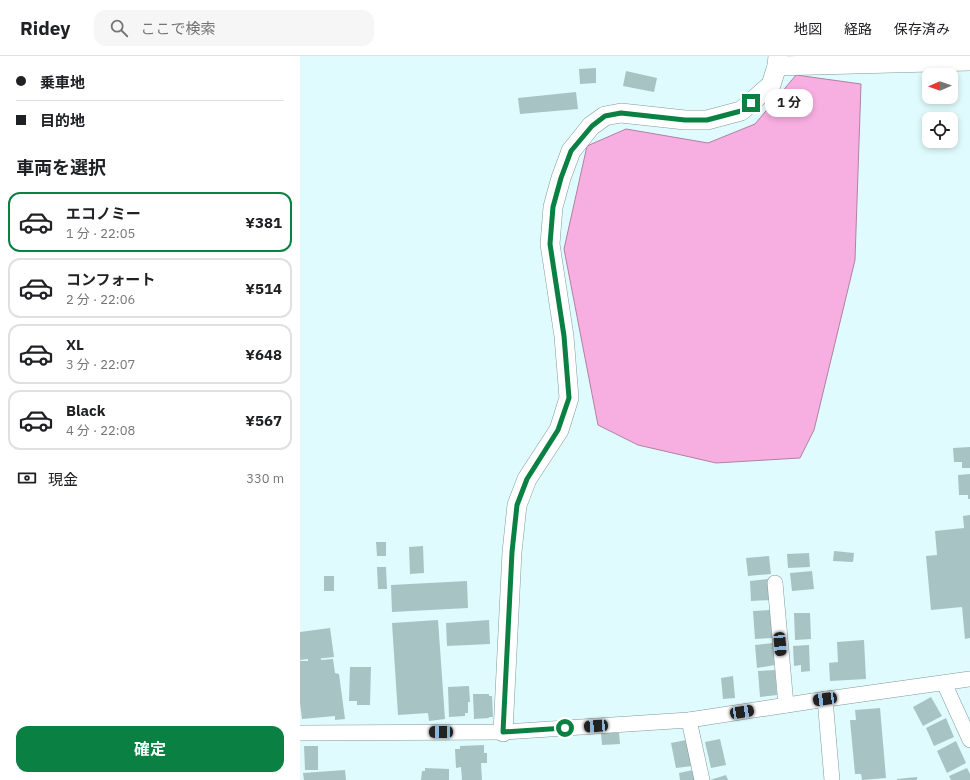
<!DOCTYPE html>
<html lang="ja">
<meta charset="utf-8">
<style>
body{margin:0;font-family:"IBM Plex Sans","Noto Sans JP",sans-serif;background:#f6f6f6;color:#202124;height:100vh;display:flex;flex-direction:column;font-size:15px;white-space:nowrap}
*{box-sizing:border-box;margin:0}
p{font-size:13px;color:#757577}
.icon{flex:none;width:22px;height:22px;fill:none;stroke:currentColor;stroke-width:2;stroke-linecap:round;stroke-linejoin:round}
.map{position:relative;flex:1;overflow:hidden}
.drawer{display:flex;flex-direction:column;background:#fff;width:300px}
.drawer>*{flex:none}
.banner{display:grid;align-content:center;height:88px;padding:0 16px;background:#fff}
.needle{width:26px;rotate:268deg}
.controls{position:absolute;left:622px;top:12px;display:grid;gap:8px}
.controls a{display:grid;place-items:center;width:36px;height:36px;border-radius:8px;background:#fff;box-shadow:0 2px 6px #0003;font-size:20px}
.end{position:absolute;width:18px;height:18px;margin:-9px;border:5px solid #0b8043;background:#fff;box-shadow:0 0 0 2px #fff}
.from{border-radius:50%}
.bubble{position:absolute;height:28px;border-radius:12px;background:#fff;box-shadow:0 2px 6px #0003;font-size:13px;font-weight:700;line-height:28px;text-align:center}
.car{position:absolute;width:12px;height:24px;margin:-12px -6px;border-radius:5px;box-shadow:0 0 3px 1px #0007;background:linear-gradient(#222 24%,#8ab4d8 0 40%,#222 0 76%,#8ab4d8 0 86%,#222 0)}
.banner b{display:flex;align-items:center;gap:14px;height:38px;font-size:15px}
.banner b+b{border-top:1px solid #e0e0e0}
.banner i{width:10px;height:10px;background:#202124}
ul{padding:0;list-style:none}
li{display:flex;align-items:center;gap:12px;height:60px;margin:0 8px 6px;padding:0 8px;border:2px solid #e0e0e0;border-radius:12px}
li div{flex:1}
li b{display:block;font-size:15px}
li em{font-style:normal;font-weight:700}
li.current{border-color:#0b8043}
li>.icon{width:36px;height:36px;stroke-width:1.5}
h2{padding:0 16px;font-size:18px;line-height:48px}
.pay{display:flex;align-items:center;gap:10px;height:44px;padding:0 16px;font-size:15px}
.pay p{margin-inline-start:auto}
.primary-button{display:flex;gap:8px;margin-top:auto;padding:8px 16px}
.primary-button a{flex:1;height:46px;border-radius:12px;background:#0b8043;color:#fff;font-size:16px;font-weight:700;line-height:46px;text-align:center}
header{display:flex;align-items:center;gap:24px;box-sizing:border-box;height:56px;padding:0 20px;background:#fff;border-bottom:1px solid #e0e0e0}
header strong{font-size:19px}
nav{display:flex;gap:22px;margin-inline-start:auto;font-size:14px}
.search{width:280px;height:36px;background:#f6f6f6;display:flex;align-items:center;gap:10px;box-sizing:border-box;padding:0 14px;border-radius:12px;color:#757577;font-size:15px}
main{display:flex;flex:1;min-height:0}
.map>svg:first-child{display:block}
.water{fill:#f7afe1;stroke:#b080a3}
.building{fill:#a8c3c4}
.lines{fill:none;stroke-linecap:round;stroke-linejoin:round}
.minor-casing{stroke:#809a9b;stroke-width:16}
.tertiary-casing{stroke:#809a9b;stroke-width:20}
.minor{stroke:#fff;stroke-width:15}
.tertiary{stroke:#fff;stroke-width:19}
.route{stroke:#0b8043;stroke-width:5}
</style>
<header>
<strong>Ridey</strong>
<div class="search"><svg class="icon" aria-label="search" viewBox="0 0 24 24"><circle cx="10" cy="10" r="6"/><path d="M15 15l6 6"/></svg>ここで検索</div>
<nav><a>地図</a><a>経路</a><a>保存済み</a></nav>
</header>
<main>
<section class="drawer">
<div class="banner">
<b><i class="from"></i>乗車地</b>
<b><i></i>目的地</b>
</div>
<h2>車両を選択</h2>
<ul>
<li class="current"><svg class="icon" aria-label="car" viewBox="0 0 24 24"><path d="M5 17H2v-5l4-1 3-4h7l3 4 3 1v5h-3M9 17h6M6 11h13"/><circle cx="7" cy="17" r="2"/><circle cx="17" cy="17" r="2"/></svg><div><b>エコノミー</b><p>1 分 · 22:05</p></div><em>¥381</em></li>
<li><svg class="icon" aria-label="car" viewBox="0 0 24 24"><path d="M5 17H2v-5l4-1 3-4h7l3 4 3 1v5h-3M9 17h6M6 11h13"/><circle cx="7" cy="17" r="2"/><circle cx="17" cy="17" r="2"/></svg><div><b>コンフォート</b><p>2 分 · 22:06</p></div><em>¥514</em></li>
<li><svg class="icon" aria-label="car" viewBox="0 0 24 24"><path d="M5 17H2v-5l4-1 3-4h7l3 4 3 1v5h-3M9 17h6M6 11h13"/><circle cx="7" cy="17" r="2"/><circle cx="17" cy="17" r="2"/></svg><div><b>XL</b><p>3 分 · 22:07</p></div><em>¥648</em></li>
<li><svg class="icon" aria-label="car" viewBox="0 0 24 24"><path d="M5 17H2v-5l4-1 3-4h7l3 4 3 1v5h-3M9 17h6M6 11h13"/><circle cx="7" cy="17" r="2"/><circle cx="17" cy="17" r="2"/></svg><div><b>Black</b><p>4 分 · 22:08</p></div><em>¥567</em></li>
</ul>
<div class="pay"><svg class="icon" aria-label="cash" viewBox="0 0 24 24"><path d="M3 7h18v10H3z"/><circle cx="12" cy="12" r="2"/></svg>現金<p>330 m</p></div>
<div class="primary-button"><a>確定</a></div>
</section>
<div class="map">
<svg width="670" height="724" viewBox="0 0 670 724">
<rect width="100%" height="100%" fill="#e0fbfd"/>
<polygon class="water" points="496,19 561,28 555,204 514,374 500,402 416,407 338,389 298,369 264,193 287,90 326,73 408,87 455,68"/>
<g class="building">
<polygon points="296,12 296,27 280,28 279,13"/>
<polygon points="326,15 357,22 354,36 323,30"/>
<polygon points="276,36 278,53 220,58 218,42"/>
<polygon points="670,391 670,412 662,412 662,406 654,406 653,392"/>
<polygon points="670,418 670,443 668,443 668,439 659,439 658,419"/>
<polygon points="670,459 670,582 665,583 662,551 631,554 626,500 637,499 635,475 664,472 663,460"/>
<polygon points="76,486 86,486 86,500 77,500"/>
<polygon points="123,490 124,517 110,518 109,491"/>
<polygon points="534,495 554,497 553,506 533,505"/>
<polygon points="509,497 510,511 488,512 487,498"/>
<polygon points="469,500 471,518 448,520 446,502"/>
<polygon points="77,511 86,511 87,533 78,533"/>
<polygon points="512,515 514,533 492,535 490,517"/>
<rect x="24" y="520" width="10" height="15"/>
<polygon points="468,523 470,544 451,545 450,525"/>
<polygon points="167,525 168,552 92,556 91,529"/>
<polygon points="471,554 473,582 455,583 453,555"/>
<polygon points="494,557 510,557 511,583 495,584"/>
<polygon points="138,564 145,663 129,665 128,657 98,659 92,567"/>
<polygon points="189,564 190,588 147,590 146,567"/>
<polygon points="30,572 34,601 15,603 21,602 21,604 33,603 35,617 39,618 45,663 35,664 35,660 2,663 0,647 0,605 8,605 8,603 0,604 0,576"/>
<polygon points="564,584 566,623 530,625 529,607 538,606 537,586"/>
<polygon points="473,587 475,609 457,612 455,589"/>
<polygon points="509,589 510,615 501,616 501,609 494,610 493,590"/>
<polygon points="50,611 71,611 70,649 57,649 57,645 49,645"/>
<polygon points="475,614 477,639 460,641 458,615"/>
<polygon points="433,620 435,642 423,643 421,622"/>
<polygon points="169,630 170,646 168,646 168,657 165,657 165,660 149,661 148,631"/>
<polygon points="173,638 189,638 189,640 192,640 193,661 189,661 189,662 174,663"/>
<polygon points="631,641 642,660 623,670 613,651"/>
<polygon points="580,652 586,722 562,724 561,718 555,718 550,664 556,664 555,654"/>
<polygon points="646,662 654,681 634,690 626,672"/>
<polygon points="301,677 319,677 320,688 302,689"/>
<polygon points="420,683 426,709 411,712 405,686"/>
<polygon points="386,684 392,710 376,712 371,687"/>
<polygon points="656,685 666,707 647,717 637,695"/>
<polygon points="184,689 184,697 187,697 187,707 181,707 182,724 162,724 161,711 156,712 155,693 160,693 160,690"/>
<polygon points="4,690 18,690 18,714 5,714"/>
<polygon points="125,712 149,713 149,724 121,724 122,715 125,715"/>
<polygon points="667,712 670,718 670,724 651,724 649,720"/>
<polygon points="45,714 46,724 4,724 3,717"/>
<polygon points="393,714 396,724 380,724 379,717"/>
<polygon points="426,719 428,724 410,724"/>
<polygon points="617,721 617,724 597,724 597,723"/>
</g>
<g class="lines">
<defs>
<g id="minor">
<polyline points="475,527 486,649"/>
<polyline points="644,627 670,684"/>
<polyline points="525,643 532,724"/>
<polyline points="389,664 402,724"/>
<polyline points="0,677 203,676 389,664 513,645 670,623"/>
</g>
<g id="tertiary">
<polyline points="477,10 670,5"/>
<polyline points="203,676 212,496 217,449 227,423 259,374 269,342 264,280 250,188 253,151 261,122 271,95 291,70 305,60 321,57 385,64 407,64 441,55 471,29 477,10 478,0"/>
</g>
</defs>
<use href="#minor" class="minor-casing"/>
<use href="#tertiary" class="tertiary-casing"/>
<use href="#minor" class="minor"/>
<use href="#tertiary" class="tertiary"/>
</g>
<g class="lines">
<polyline class="route" points="265,672 203,676 212,496 217,449 227,423 258,374 269,342 264,280 250,188 253,151 261,122 271,95 292,70 305,60 321,57 385,64 407,64 441,55 451,47"/>
</g>
</svg>
<div class="controls">
<a><svg class="needle" viewBox="-14 -14 28 28"><path d="M0-13l5 13h-10z" fill="#e53935"/><path d="M0 13l5-13h-10z" fill="#757577"/></svg></a>
<a><svg class="icon" aria-label="locate" viewBox="0 0 24 24"><circle cx="12" cy="12" r="6"/><path d="M12 2v4M12 18v4M2 12h4M18 12h4"/></svg></a>
</div>
<i class="end from" style="left:265px;top:672px"></i>
<i class="end" style="left:451px;top:47px"></i>
<div class="bubble" style="left:465px;top:33px;width:48px">1 分</div>
<i class="car" style="left:480px;top:588px;rotate:175deg"></i>
<i class="car" style="left:525px;top:643px;rotate:262deg"></i>
<i class="car" style="left:442px;top:656px;rotate:81deg"></i>
<i class="car" style="left:296px;top:670px;rotate:266deg"></i>
<i class="car" style="left:141px;top:676px;rotate:270deg"></i>
</div>
</main>
